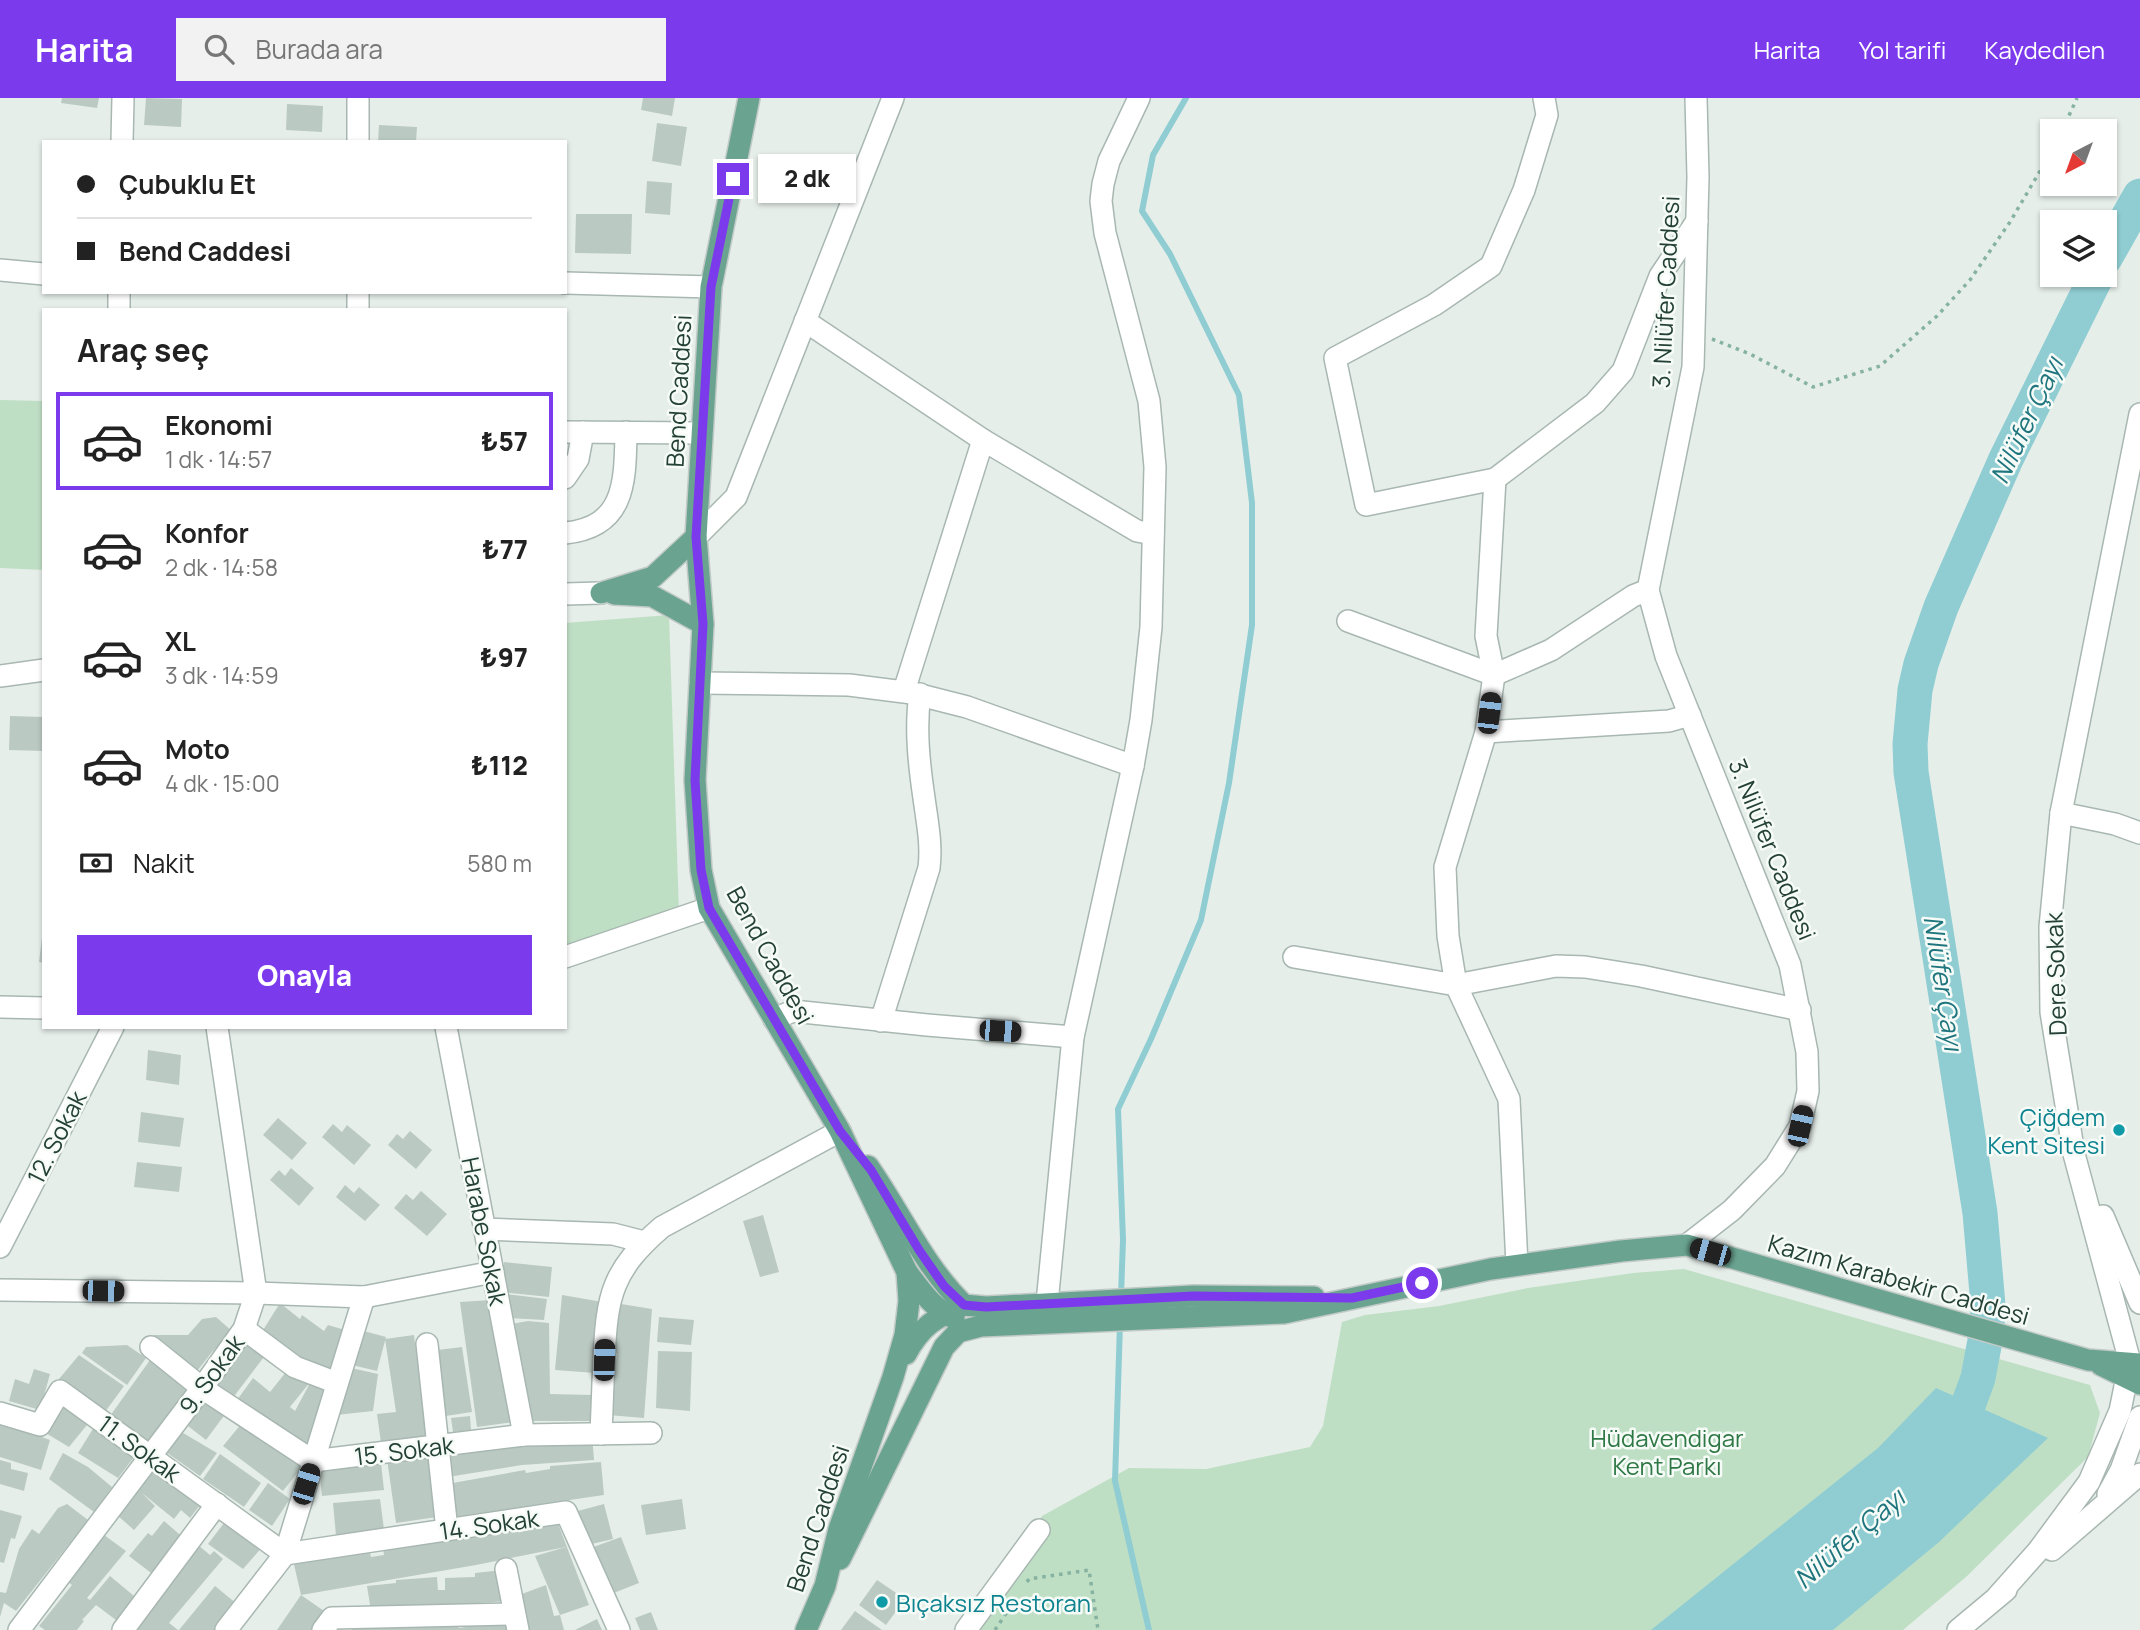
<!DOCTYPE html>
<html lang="tr">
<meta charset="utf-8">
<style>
body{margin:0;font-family:Manrope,sans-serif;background:#f2f2f2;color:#222;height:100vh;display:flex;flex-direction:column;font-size:26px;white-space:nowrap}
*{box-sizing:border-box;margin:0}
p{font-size:23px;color:#767676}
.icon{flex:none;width:38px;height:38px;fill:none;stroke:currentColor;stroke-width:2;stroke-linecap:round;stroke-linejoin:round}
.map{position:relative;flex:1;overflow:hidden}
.side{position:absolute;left:42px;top:210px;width:525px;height:721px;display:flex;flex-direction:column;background:#fff;border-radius:0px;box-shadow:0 2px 5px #0004}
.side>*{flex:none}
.banner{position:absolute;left:42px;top:42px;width:525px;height:154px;border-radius:0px;box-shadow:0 2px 5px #0004;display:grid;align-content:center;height:154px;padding:0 35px;background:#fff}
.needle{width:46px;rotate:221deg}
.buttons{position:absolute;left:2040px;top:21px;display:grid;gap:14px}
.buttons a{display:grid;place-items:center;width:77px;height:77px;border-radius:0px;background:#fff;box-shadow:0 2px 5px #0004;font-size:35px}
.end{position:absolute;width:32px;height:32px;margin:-16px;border:9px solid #7c3aed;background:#fff;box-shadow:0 0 0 4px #fff}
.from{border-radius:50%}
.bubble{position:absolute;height:49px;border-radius:0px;background:#fff;box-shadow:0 2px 5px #0004;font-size:23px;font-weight:800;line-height:49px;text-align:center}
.car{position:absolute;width:21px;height:42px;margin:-21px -10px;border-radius:9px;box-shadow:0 0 5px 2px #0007;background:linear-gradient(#222 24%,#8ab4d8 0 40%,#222 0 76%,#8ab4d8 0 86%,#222 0)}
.banner b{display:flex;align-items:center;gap:24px;height:66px;font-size:26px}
.banner b+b{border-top:2px solid #e0e0e0}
.banner i{width:18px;height:18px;background:#222}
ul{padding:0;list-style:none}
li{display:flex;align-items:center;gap:21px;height:98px;margin:0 14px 10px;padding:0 21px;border:4px solid transparent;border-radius:0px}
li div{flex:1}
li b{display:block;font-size:26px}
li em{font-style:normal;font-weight:800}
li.current{border-color:#7c3aed}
li>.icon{width:63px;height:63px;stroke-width:1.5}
h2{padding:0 35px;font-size:32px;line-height:84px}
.pay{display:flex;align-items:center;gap:18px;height:77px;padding:0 35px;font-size:26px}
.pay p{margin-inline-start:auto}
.action{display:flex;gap:14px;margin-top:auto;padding:14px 35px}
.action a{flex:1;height:80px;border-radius:0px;background:#7c3aed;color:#fff;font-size:28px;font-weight:800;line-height:80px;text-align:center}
header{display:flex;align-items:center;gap:42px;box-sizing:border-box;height:98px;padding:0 35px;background:#7c3aed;color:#fff}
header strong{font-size:33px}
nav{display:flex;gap:38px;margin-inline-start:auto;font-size:24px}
.search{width:490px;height:63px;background:#f2f2f2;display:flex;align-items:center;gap:18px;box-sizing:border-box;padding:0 24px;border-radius:0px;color:#767676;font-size:26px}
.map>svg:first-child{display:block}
.green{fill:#bfdfc5}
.water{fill:#8fcdd2}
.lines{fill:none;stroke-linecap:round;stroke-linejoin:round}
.stream{stroke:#8fcdd2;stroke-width:6}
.river{stroke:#8fcdd2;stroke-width:35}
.building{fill:#bbc9c3}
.minor-casing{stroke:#a8b7b1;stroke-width:24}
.major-casing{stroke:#c2cac7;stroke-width:24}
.path{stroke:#86b2a1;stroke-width:3.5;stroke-dasharray:3.5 5;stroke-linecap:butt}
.minor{stroke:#fff;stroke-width:21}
.major{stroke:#6aa491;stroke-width:21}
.route{stroke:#7c3aed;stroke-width:9}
.culture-dot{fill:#0f9aa8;stroke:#f6fbf8;stroke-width:2.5}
.labels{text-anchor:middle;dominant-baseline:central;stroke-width:5;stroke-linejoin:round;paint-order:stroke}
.street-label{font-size:24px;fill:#244137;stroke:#f6fbf8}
.culture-label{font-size:24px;fill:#0d838f;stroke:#f6fbf8;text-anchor:end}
.park-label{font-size:24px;fill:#2e7845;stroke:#f6fbf8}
.water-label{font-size:26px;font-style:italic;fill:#1e757d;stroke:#f6fbf8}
</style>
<header>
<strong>Harita</strong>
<div class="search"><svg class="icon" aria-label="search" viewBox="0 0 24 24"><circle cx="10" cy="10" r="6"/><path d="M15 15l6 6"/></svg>Burada ara</div>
<nav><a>Harita</a><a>Yol tarifi</a><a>Kaydedilen</a></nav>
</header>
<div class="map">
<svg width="2140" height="1532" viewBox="0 0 2140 1532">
<rect width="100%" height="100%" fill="#e6eeea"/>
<g class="green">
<polygon points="0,302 44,303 44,472 0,470"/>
<polygon points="669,517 679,814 565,847 565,525"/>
<polygon points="1684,1171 2090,1287 2100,1315 2088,1359 1966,1479 1903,1532 966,1532 1042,1418 1129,1370 1206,1371 1310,1349 1323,1328 1342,1224 1365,1217 1439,1208 1528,1190 1633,1175"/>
</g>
<polygon class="water" points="1936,1290 2048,1340 1939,1444 1833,1532 1651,1532 1878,1350"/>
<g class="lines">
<g class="stream">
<polyline points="1121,1197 1123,1142 1118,1011 1151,941 1201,822 1229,685 1252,527 1252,405 1239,297 1170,156 1142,113 1153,57 1186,0"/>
<polyline points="1120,1226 1115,1383 1149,1532"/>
</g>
<g class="river">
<polyline points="2105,160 2140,98"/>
<polyline points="1949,1346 1963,1321 1978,1280 1987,1232 1988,1207 1980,1115 1911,674 1910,646 1915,592 1921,566 1941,509 2006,361 2097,177"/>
</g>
</g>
<g class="building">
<polygon points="62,0 99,0 97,10 61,5"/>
<polygon points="146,0 182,1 181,29 144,27"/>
<polygon points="643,0 675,0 672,18 641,12"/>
<polygon points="287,6 323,8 322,34 286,32"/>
<polygon points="657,25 687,29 681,68 652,63"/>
<polygon points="379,27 417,29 416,44 378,44"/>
<polygon points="647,83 672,85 670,117 645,115"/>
<polygon points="576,116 632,116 631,156 575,155"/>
<polygon points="10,618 44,619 43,653 9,652"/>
<polygon points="42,839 44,839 44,865 39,864"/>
<polygon points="148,952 181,957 179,987 146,982"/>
<polygon points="141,1014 184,1020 180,1049 138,1044"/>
<polygon points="278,1020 307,1045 292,1062 263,1037"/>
<polygon points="333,1026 342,1034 347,1027 371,1047 354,1067 322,1039"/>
<polygon points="410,1033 432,1052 416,1071 388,1047 397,1036 403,1041"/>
<polygon points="137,1064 182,1069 179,1094 134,1089"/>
<polygon points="291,1070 314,1090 299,1108 270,1082 279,1072 285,1078"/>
<polygon points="345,1087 354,1095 359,1089 380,1107 365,1123 336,1099"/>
<polygon points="421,1093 447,1116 427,1138 394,1110 406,1096 413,1102"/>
<polygon points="763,1117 779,1174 760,1179 743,1123"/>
<polygon points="504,1164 552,1169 549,1199 501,1194"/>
<polygon points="507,1196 547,1201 544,1222 508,1220"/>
<polygon points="562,1197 603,1204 595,1275 555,1272"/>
<polygon points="491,1202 513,1324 477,1329 460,1204"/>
<polygon points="280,1205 300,1221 302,1217 324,1233 328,1227 345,1232 331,1281 260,1237"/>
<polygon points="615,1205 652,1211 644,1320 608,1317 612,1263 616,1264 617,1255 612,1255"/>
<polygon points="216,1219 233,1234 212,1254 194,1277 151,1246 153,1237 188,1237 202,1221"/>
<polygon points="659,1219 694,1222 691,1247 657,1244"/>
<polygon points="528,1223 549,1225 550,1296 593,1297 593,1323 528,1323 527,1295 521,1295 511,1226"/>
<polygon points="360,1232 386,1239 377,1273 352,1267"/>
<polygon points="414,1237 427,1340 381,1345 377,1316 396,1314 385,1241"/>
<polygon points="247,1240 267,1255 232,1301 211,1287"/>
<polygon points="127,1247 146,1260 127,1287 82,1255 86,1249"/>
<polygon points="462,1249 472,1314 439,1319 429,1253"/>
<polygon points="658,1253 692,1254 690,1313 656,1310"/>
<polygon points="79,1257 124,1288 105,1314 59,1281"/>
<polygon points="150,1262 192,1292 150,1348 110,1318"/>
<polygon points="290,1269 311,1283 290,1309 295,1313 311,1283 328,1294 309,1351 237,1302 253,1280 270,1294"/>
<polygon points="351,1270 378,1276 373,1313 336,1317"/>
<polygon points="34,1271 50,1276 40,1312 9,1303 15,1281 29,1286"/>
<polygon points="208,1301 226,1315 206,1342 188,1328"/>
<polygon points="64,1303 91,1322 69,1349 44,1334"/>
<polygon points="470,1318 471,1332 453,1334 451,1320"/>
<polygon points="0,1324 50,1342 41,1372 0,1359"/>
<polygon points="242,1325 302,1369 283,1393 223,1348"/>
<polygon points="96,1326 137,1355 118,1380 78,1355"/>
<polygon points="178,1332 217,1355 200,1378 163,1352"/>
<polygon points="592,1336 594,1362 522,1367 448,1379 443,1352"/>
<polygon points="63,1355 88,1369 112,1389 94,1414 49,1381"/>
<polygon points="428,1355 437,1419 396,1425 387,1361"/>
<polygon points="220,1356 261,1385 244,1409 203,1381"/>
<polygon points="0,1362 11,1365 11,1371 28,1375 24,1393 0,1386"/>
<polygon points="601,1364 604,1397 453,1419 447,1386 525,1372 526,1375 550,1371 550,1368"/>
<polygon points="153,1365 204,1402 190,1420 181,1412 174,1421 142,1395 155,1408 134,1432 117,1417 133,1399 129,1395"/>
<polygon points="381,1365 384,1392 322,1398 319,1369"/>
<polygon points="268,1385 290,1401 272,1428 249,1412"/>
<polygon points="380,1401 384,1431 336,1438 333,1405"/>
<polygon points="682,1401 686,1431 646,1437 641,1407"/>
<polygon points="67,1406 88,1422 16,1513 4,1505 0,1519 0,1494 6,1495 19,1451 32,1431 39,1436 58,1410"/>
<polygon points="604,1406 613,1441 583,1448 574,1414"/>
<polygon points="0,1412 22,1418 15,1441 11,1440 4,1465 0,1464"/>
<polygon points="227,1421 264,1447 243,1471 208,1446"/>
<polygon points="164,1423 185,1441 155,1478 129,1458 148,1435 152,1438"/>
<polygon points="557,1423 589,1507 560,1517 564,1532 529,1532 519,1497 546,1487 554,1518 560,1517 535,1458 566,1449 476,1467 301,1497 327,1515 315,1532 277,1532 301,1497 293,1462 369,1451 371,1459 384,1457 383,1449"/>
<polygon points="100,1434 126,1453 87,1500 90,1502 110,1478 134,1498 116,1522 96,1507 82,1522 84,1523 77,1532 45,1532 39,1528 72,1487 63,1480"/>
<polygon points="621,1439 639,1485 606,1498 588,1451"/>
<polygon points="198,1447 210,1457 214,1453 223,1461 169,1525 178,1532 131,1532"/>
<polygon points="502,1472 507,1503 371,1513 367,1488 396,1485 396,1482 437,1479 438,1492 445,1492 445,1480 475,1479 475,1475"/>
<polygon points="877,1482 905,1501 886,1527 859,1507"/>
<polygon points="215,1488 237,1506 218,1532 179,1532"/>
<polygon points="855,1513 882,1532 841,1532"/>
<polygon points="651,1514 658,1532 640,1532 635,1520"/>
<polygon points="509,1521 512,1532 352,1532 349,1526 440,1522 460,1530"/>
<polygon points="597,1521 602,1532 575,1532"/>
</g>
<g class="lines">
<defs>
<g id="minor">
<polyline points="358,0 358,44"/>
<polyline points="1544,0 1547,17 1524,92 1491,168 1434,207 1335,260 1366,407 1495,381 1595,305 1623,273 1660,178 1697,123"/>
<polyline points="122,44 123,0"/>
<polyline points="0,172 44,176"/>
<polyline points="565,185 711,189"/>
<polyline points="119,194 119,212"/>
<polyline points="358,212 358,194"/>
<polyline points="805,223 983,342 1137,433 1153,436"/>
<polyline points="565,334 702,335"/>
<polyline points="565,380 578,361 583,334"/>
<polyline points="1495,381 1486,538 1494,577 1486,634 1445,769 1448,838 1456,887 1509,1001 1517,1167"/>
<path d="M 565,435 C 626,429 625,383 626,334"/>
<polyline points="696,439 736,399 893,0"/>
<polyline points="565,496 601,495"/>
<polyline points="1348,523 1494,577 1551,552 1633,498 1648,492"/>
<polyline points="0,578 44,572"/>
<polyline points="700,585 849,587 912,595 967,609 1133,668"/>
<polyline points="904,593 983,342"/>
<polyline points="1486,634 1669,623 1690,617"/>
<polyline points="2061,715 2115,726 2140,735"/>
<polyline points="565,859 709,810"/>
<polyline points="1294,859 1456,887 1556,868 1585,869 1641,878 1800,912"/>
<polyline points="0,909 44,910"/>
<polyline points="774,921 793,913 927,927 1073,939"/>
<path d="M 881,923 L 929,770 C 932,746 927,723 924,700 C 919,666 915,630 920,596"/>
<polyline points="446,929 524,1337"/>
<polyline points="2103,1118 2140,1205"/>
<polyline points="484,1131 613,1136 644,1144"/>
<polyline points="1687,1147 1732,1112 1775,1068 1800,1028 1808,993 1807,954 1790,867 1666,558 1648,492 1693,269 1698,79 1696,0"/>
<polyline points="0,1149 113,929"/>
<polyline points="0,1192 256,1195 364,1199 493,1174"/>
<polyline points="1047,1205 1073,939 1133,668 1141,622 1151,529 1155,369 1149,303 1105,135 1101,103 1103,86 1109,63 1139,0"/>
<polyline points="244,1231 295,1269 337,1285"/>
<polyline points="427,1246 447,1432"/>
<polyline points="151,1249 202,1290 313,1363 524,1337 651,1335"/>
<polyline points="0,1315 40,1327 60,1293 285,1456 566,1414 619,1532"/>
<path d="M 601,1336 C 602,1311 603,1285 604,1260 C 607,1197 612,1172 662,1129 L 840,1033"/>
<polyline points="2108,1396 2121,1372 2140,1319"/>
<polyline points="2052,1452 2140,1376"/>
<polyline points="506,1471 518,1532"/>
<polyline points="1997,1499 2038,1453 2089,1384 2120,1313 2130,1264 2074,1056 2051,914 2050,829 2061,715 2140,316"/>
<polyline points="19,1532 202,1290 244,1231 256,1195 217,929"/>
<polyline points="123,1532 217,1406"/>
<polyline points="226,1532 285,1456 364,1199"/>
<polyline points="323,1532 332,1520 513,1516"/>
<polyline points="966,1532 1039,1432"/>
<polyline points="1958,1532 2006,1492"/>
</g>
<g id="major">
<polyline points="749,0 711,189 696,439 703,526 695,682 701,772 709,810 840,1033 907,1174 909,1203 905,1237 893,1279 839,1431 825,1488 806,1532"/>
<polyline points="601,495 653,479 696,439"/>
<polyline points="614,496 652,498 703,526"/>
<path d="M 868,1068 C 901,1115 923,1167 964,1207 L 986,1209 L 1193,1198 L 1314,1199"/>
<path d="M 907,1174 C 920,1191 933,1211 954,1220"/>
<path d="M 906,1256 C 921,1228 935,1220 964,1207"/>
<polyline points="2101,1267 2140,1286"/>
<polyline points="840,1461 944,1249 958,1234 981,1228 1284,1215 1491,1171 1621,1153 1687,1147 2088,1262 2140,1266"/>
</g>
</defs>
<use href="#minor" class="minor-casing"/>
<use href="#major" class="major-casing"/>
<g class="path">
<polyline points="2062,33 2077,0"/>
<polyline points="1712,241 1750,256 1813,289 1880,268 1937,218 1970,182 2010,124 2053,51"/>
<polyline points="1027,1484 1029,1481 1089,1472 1098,1532"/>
<polyline points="995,1532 1015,1502"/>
</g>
<use href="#minor" class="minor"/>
<use href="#major" class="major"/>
</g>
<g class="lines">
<polyline class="route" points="733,81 711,189 696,439 703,526 695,682 701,772 709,810 840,1033 871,1072 919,1152 944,1188 964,1207 986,1209 1193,1198 1352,1200 1422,1185"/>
</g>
<g class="culture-dot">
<circle cx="2119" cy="1032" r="7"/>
<circle cx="882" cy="1504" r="7"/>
</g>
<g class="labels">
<g class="street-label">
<text transform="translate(1665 194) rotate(-87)">3. Nilüfer Caddesi</text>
<text transform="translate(678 293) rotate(-87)">Bend Caddesi</text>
<text transform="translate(1773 751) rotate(68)">3. Nilüfer Caddesi</text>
<text transform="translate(771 857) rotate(61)">Bend Caddesi</text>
<text transform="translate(2055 876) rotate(-92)">Dere Sokak</text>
<text transform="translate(56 1039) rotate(-63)">12. Sokak</text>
<text transform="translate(485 1133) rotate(79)">Harabe Sokak</text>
<text transform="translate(1899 1181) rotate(16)">Kazım Karabekir Caddesi</text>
<text transform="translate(211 1276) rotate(-54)">9. Sokak</text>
<text transform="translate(140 1350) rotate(36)">11. Sokak</text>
<text transform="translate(404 1352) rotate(-7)">15. Sokak</text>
<text transform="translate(817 1420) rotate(-72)">Bend Caddesi</text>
<text transform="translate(489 1426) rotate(-8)">14. Sokak</text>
</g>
<g class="culture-label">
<text x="2105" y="1018">Çiğdem<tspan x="2105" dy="28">Kent Sitesi</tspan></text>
<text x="896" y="1504" text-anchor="start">Bıçaksız Restoran</text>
</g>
<g class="park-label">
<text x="1667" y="1339">Hüdavendigar<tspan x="1667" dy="28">Kent Parkı</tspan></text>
</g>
<g class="water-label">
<text transform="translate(2026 322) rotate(-65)">Nilüfer Çayı</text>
<text transform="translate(1944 885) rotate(81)">Nilüfer Çayı</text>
<text transform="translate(1849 1440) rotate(-41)">Nilüfer Çayı</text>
</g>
</g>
</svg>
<div class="buttons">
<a><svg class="needle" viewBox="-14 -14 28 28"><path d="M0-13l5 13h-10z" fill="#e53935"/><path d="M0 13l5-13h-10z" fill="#767676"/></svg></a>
<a><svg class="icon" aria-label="layers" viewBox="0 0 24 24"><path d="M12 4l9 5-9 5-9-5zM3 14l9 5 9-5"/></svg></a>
</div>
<i class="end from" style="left:1422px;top:1185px"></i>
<i class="end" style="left:733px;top:81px"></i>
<div class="bubble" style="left:758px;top:56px;width:98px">2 dk</div>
<i class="car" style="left:1489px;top:615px;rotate:7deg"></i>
<i class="car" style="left:1000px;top:933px;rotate:94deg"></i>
<i class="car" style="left:1800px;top:1028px;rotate:12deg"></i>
<i class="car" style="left:1710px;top:1154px;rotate:286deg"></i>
<i class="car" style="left:103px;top:1193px;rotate:91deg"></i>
<i class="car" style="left:604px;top:1262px;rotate:2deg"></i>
<i class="car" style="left:306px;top:1386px;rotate:17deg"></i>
<div class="banner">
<b><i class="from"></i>Çubuklu Et</b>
<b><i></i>Bend Caddesi</b>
</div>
<section class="side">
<h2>Araç seç</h2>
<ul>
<li class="current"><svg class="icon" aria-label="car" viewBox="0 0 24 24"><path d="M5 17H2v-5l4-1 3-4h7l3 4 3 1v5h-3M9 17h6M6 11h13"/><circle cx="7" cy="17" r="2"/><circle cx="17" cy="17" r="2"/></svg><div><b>Ekonomi</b><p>1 dk · 14:57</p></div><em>₺57</em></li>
<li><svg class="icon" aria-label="car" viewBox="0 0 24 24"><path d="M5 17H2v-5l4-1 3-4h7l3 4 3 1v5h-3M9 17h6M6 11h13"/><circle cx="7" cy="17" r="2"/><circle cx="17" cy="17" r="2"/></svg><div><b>Konfor</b><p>2 dk · 14:58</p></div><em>₺77</em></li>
<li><svg class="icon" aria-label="car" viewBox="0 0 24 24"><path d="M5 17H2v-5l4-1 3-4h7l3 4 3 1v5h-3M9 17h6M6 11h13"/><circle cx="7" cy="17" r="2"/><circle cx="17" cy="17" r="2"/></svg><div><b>XL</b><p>3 dk · 14:59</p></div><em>₺97</em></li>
<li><svg class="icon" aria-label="car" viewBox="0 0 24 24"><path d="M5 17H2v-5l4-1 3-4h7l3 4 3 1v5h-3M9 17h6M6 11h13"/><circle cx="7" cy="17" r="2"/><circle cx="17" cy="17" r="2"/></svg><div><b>Moto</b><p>4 dk · 15:00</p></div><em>₺112</em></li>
</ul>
<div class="pay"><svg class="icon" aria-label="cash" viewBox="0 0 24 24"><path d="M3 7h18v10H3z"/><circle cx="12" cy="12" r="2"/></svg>Nakit<p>580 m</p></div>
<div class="action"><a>Onayla</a></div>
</section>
</div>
